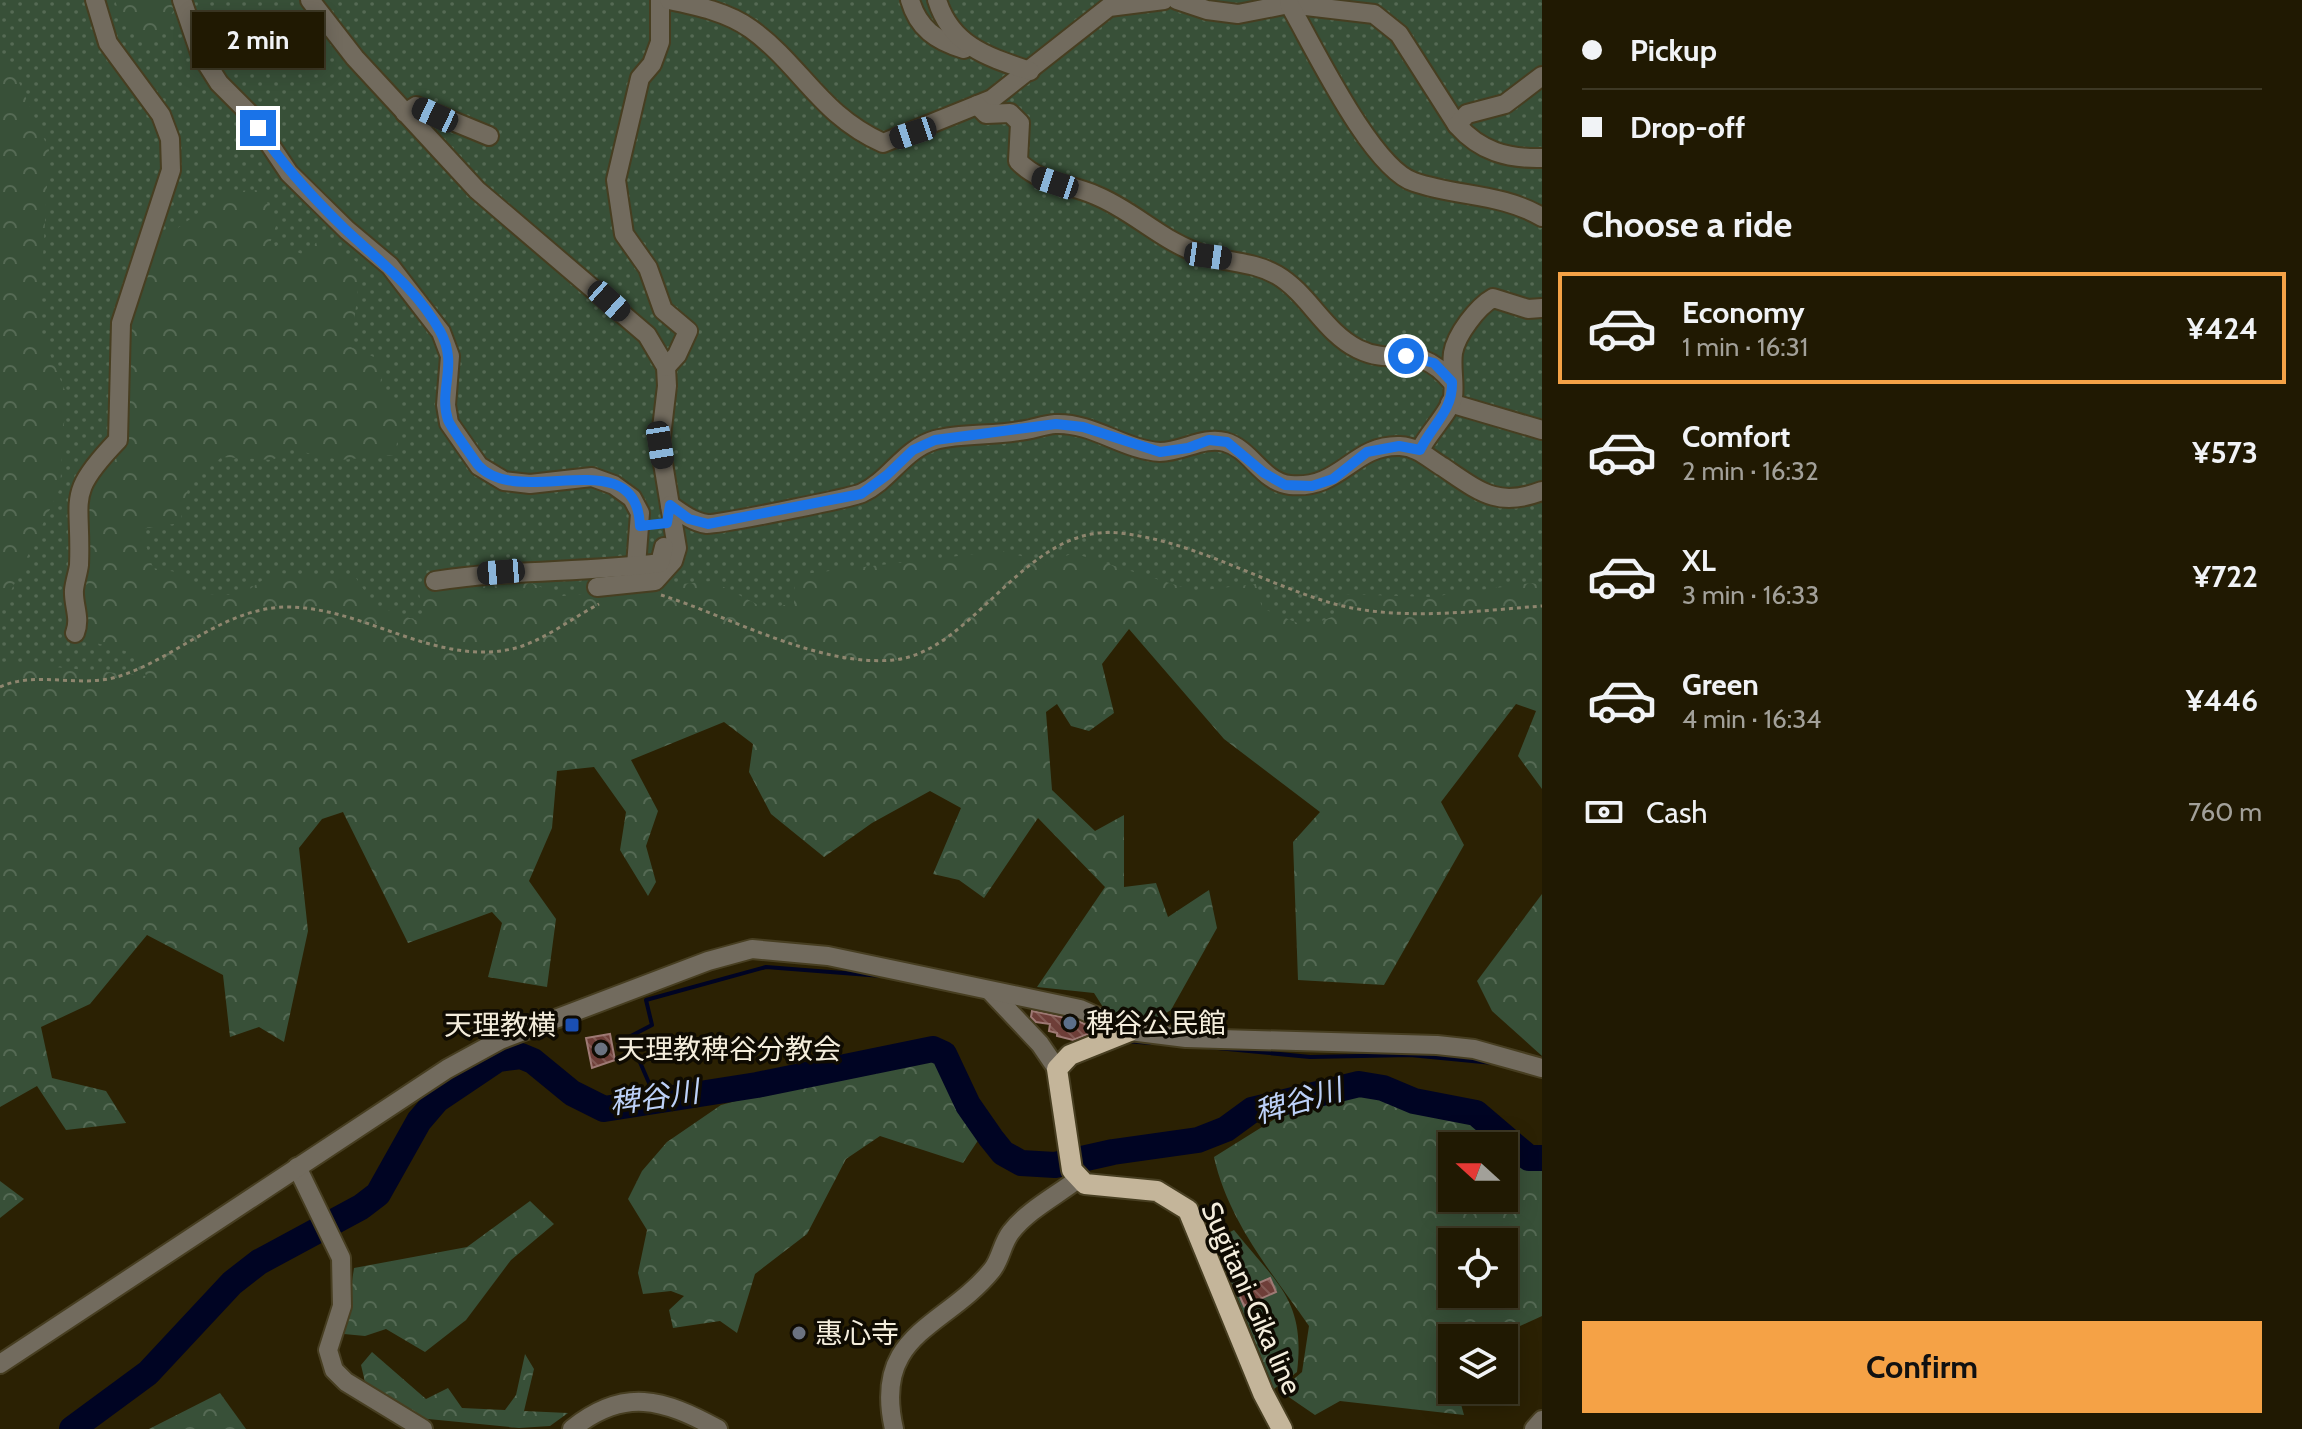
<!DOCTYPE html>
<meta charset="utf-8">
<style>
body{margin:0;font-family:Cabin,"Noto Sans JP",sans-serif;background:#28220c;color:#f1f3f6;height:100vh;display:flex;flex-direction:column;font-size:30px;white-space:nowrap}
*{box-sizing:border-box;margin:0}
p{font-size:26px;color:#a2a099}
.icon{flex:none;width:44px;height:44px;fill:none;stroke:currentColor;stroke-width:2;stroke-linecap:round;stroke-linejoin:round}
.map{position:relative;flex:1;overflow:hidden}
.sheet{display:flex;flex-direction:column;background:#201902;width:760px}
.sheet>*{flex:none}
.top-card{display:grid;align-content:center;height:176px;padding:0 40px;background:#201902}
.needle{width:52px;rotate:291deg}
.controls{position:absolute;left:1438px;top:1132px;display:grid;gap:16px}
.controls a{display:grid;place-items:center;width:80px;height:80px;border-radius:0px;background:#201902;box-shadow:0 4px 20px #0003,0 0 0 2px #3d3824;font-size:40px}
.end{position:absolute;width:36px;height:36px;margin:-18px;border:10px solid #1a73e8;background:#fff;box-shadow:0 0 0 4px #fff}
.from{border-radius:50%}
.bubble{position:absolute;height:56px;border-radius:0px;background:#201902;box-shadow:0 4px 20px #0003,0 0 0 2px #3d3824;font-size:26px;font-weight:700;line-height:56px;text-align:center}
.car{position:absolute;width:24px;height:48px;margin:-24px -12px;border-radius:10px;box-shadow:0 0 6px 2px #0007;background:linear-gradient(#222 24%,#8ab4d8 0 40%,#222 0 76%,#8ab4d8 0 86%,#222 0)}
.top-card b{display:flex;align-items:center;gap:28px;height:76px;font-size:30px}
.top-card b+b{border-top:2px solid #3d3824}
.top-card i{width:20px;height:20px;background:#f1f3f6}
ul{padding:0;list-style:none}
li{display:flex;align-items:center;gap:24px;height:112px;margin:0 16px 12px;padding:0 24px;border:4px solid transparent;border-radius:0px}
li div{flex:1}
li b{display:block;font-size:30px}
li em{font-style:normal;font-weight:700}
li.selected{border-color:#f5a246}
li>.icon{width:72px;height:72px;stroke-width:1.5}
h2{padding:0 40px;font-size:36px;line-height:96px}
.pay{display:flex;align-items:center;gap:20px;height:88px;padding:0 40px;font-size:30px}
.pay p{margin-inline-start:auto}
.cta{display:flex;gap:16px;margin-top:auto;padding:16px 40px}
.cta a{flex:1;height:92px;border-radius:0px;background:#f5a246;color:#111;font-size:32px;font-weight:700;line-height:92px;text-align:center}
main{display:flex;flex:1;min-height:0}
.map>svg:first-child{display:block}
.grass{fill:url(#grass-dots)}
.forest{fill:url(#forest-crowns);fill-rule:evenodd}
.lines{fill:none;stroke-linecap:round;stroke-linejoin:round}
.stream{stroke:#000423;stroke-width:4}
.river{stroke:#000423;stroke-width:26}
.building{fill:url(#building-back-hatch);stroke:#9e7974;stroke-width:2}
.minor-casing{stroke:#473e21;stroke-width:22}
.major-casing{stroke:#473e21;stroke-width:24}
.path{stroke:#8f866f;stroke-width:3;stroke-dasharray:4 4;stroke-linecap:butt}
.minor{stroke:#726b5e;stroke-width:18}
.major{stroke:#c4b59a;stroke-width:20}
.route{stroke:#1a73e8;stroke-width:10}
.service-dot{fill:#5c6f8a;stroke:#0f0b02;stroke-width:3}
.transit-dot{fill:#1a4fb4;stroke:#0f0b02;stroke-width:3}
.worship-dot{fill:#6b7280;stroke:#0f0b02;stroke-width:3}
.labels{text-anchor:middle;dominant-baseline:central;stroke-width:7;stroke-linejoin:round;paint-order:stroke}
.poi-label{font-size:28px;fill:#f4eddc;stroke:#0f0b02;text-anchor:start}
.street-label{font-size:28px;fill:#f4eddc;stroke:#0f0b02}
.water-label{font-size:30px;font-style:italic;fill:#bdd1f8;stroke:#0f0b02}
</style>
<main>
<div class="map">
<svg width="1542" height="1429" viewBox="0 0 1542 1429">
<defs>
<pattern id="grass-dots" width="8" height="8" patternUnits="userSpaceOnUse" patternTransform="scale(2)"><rect width="8" height="8" fill="#385038"/><path d="M2 2h.1M6 6h.1" fill="none" stroke="#556a54" stroke-width="1.8" stroke-linecap="round"/></pattern>
<pattern id="forest-crowns" width="20" height="18" patternUnits="userSpaceOnUse" patternTransform="scale(2)"><rect width="20" height="18" fill="#385038"/><path d="M2 6a3 3 0 1 1 6 0M12 15a3 3 0 1 1 6 0" fill="none" stroke="#556a54"/></pattern>
<pattern id="building-back-hatch" width="6" height="6" patternUnits="userSpaceOnUse" patternTransform="scale(2)"><rect width="6" height="6" fill="#6e3e38"/><path d="M-1 5l2 2M0 0l6 6M5-1l2 2" fill="none" stroke="#835a54"/></pattern>
</defs>
<rect width="100%" height="100%" fill="#2b2103"/>
<polygon class="grass" points="0,0 1542,0 1542,635 1344,648 1192,605 782,617 437,636 163,691 0,693"/>
<g class="forest">
<polygon points="115,0 172,0 176,7 150,47 119,13"/>
<polygon points="0,58 13,69 49,150 39,328 66,393 60,488 0,614"/>
<polygon points="261,190 277,223 270,243 305,255 321,237 361,265 351,347 383,361 380,387 402,411 395,455 340,460 289,449 273,460 222,457 189,484 180,523 141,529 153,568 182,573 199,594 241,595 273,573 356,578 374,605 426,624 418,589 514,576 563,596 712,581 766,609 794,603 795,575 1001,551 1049,563 1073,553 1195,591 1256,584 1262,608 1307,627 1339,614 1342,594 1430,597 1532,583 1542,586 1542,789 1518,756 1536,711 1516,704 1441,802 1464,845 1384,985 1298,980 1293,842 1320,812 1224,739 1129,629 1102,664 1114,713 1089,731 1071,726 1057,704 1046,712 1052,790 1095,831 1124,815 1124,887 1156,883 1168,917 1209,890 1217,928 1171,1010 1148,1024 1110,1018 1094,993 1037,987 1105,887 1038,818 984,898 959,880 933,874 961,808 930,791 872,823 824,857 771,814 749,772 753,744 724,722 631,760 658,811 646,846 656,882 648,896 620,850 626,812 594,767 557,771 552,828 529,881 556,919 547,987 488,977 502,923 492,912 408,943 343,812 322,819 299,848 308,931 284,1042 259,1027 230,1037 223,975 147,935 90,1004 41,1027 52,1078 106,1091 126,1123 66,1130 37,1086 0,1107 0,666 45,666 146,676 140,655 78,638 85,608 81,526 90,478 125,451 119,346 139,256 229,191"/>
<polygon points="1542,894 1542,1056 1492,1011 1477,981"/>
<polygon points="923,1051 956,1082 979,1139 963,1163 880,1136 846,1159 807,1234 755,1274 737,1333 720,1321 673,1328 669,1310 684,1296 671,1291 643,1294 638,1273 647,1230 628,1199 642,1171 667,1142 721,1105"/>
<path d="M 1362,1092 L 1473,1118 L 1527,1164 L 1542,1163 L 1542,1316 L 1520,1326 L 1504,1346 L 1504,1338 L 1452,1338 L 1452,1390 L 1457,1390 L 1464,1415 L 1340,1401 L 1315,1415 L 1280,1391 L 1302,1372 L 1309,1326 C 1272,1273 1228,1221 1214,1157 L 1289,1110 ZM 1452,1146 L 1504,1146 L 1504,1198 L 1452,1198 ZM 1452,1242 L 1504,1242 L 1504,1294 L 1452,1294 Z"/>
<polygon points="0,1181 24,1199 0,1218"/>
<polygon points="530,1201 554,1224 511,1260 466,1320 425,1352 386,1329 365,1336 344,1334 354,1268 467,1247"/>
<path d="M 1234,1230 C 1276,1283 1306,1300 1297,1372 L 1274,1389 L 1214,1240 Z"/>
<polygon points="372,1352 426,1399 448,1388 462,1408 505,1410 516,1395 525,1354 534,1369 524,1411 568,1413 550,1426 519,1428 418,1418 366,1386 361,1365"/>
<polygon points="220,1393 246,1429 149,1429"/>
</g>
<g class="lines">
<g class="stream">
<polyline points="1127,1041 1150,1043"/>
<polyline points="1207,1047 1310,1057 1410,1055 1493,1063"/>
<polyline points="656,1099 629,1037 652,1025 646,1000 766,967 882,976"/>
</g>
<polyline class="river" points="72,1429 148,1373 232,1283 259,1262 361,1207 378,1194 419,1121 437,1100 498,1059 521,1056 533,1061 572,1093 604,1109 757,1085 933,1049 944,1054 968,1105 991,1138 1003,1153 1021,1163 1055,1165 1113,1152 1198,1140 1226,1129 1252,1110 1359,1084 1383,1088 1414,1101 1476,1113 1529,1158 1542,1158"/>
</g>
<g class="building">
<polygon points="1032,1011 1076,1020 1098,1030 1073,1040 1057,1036 1057,1033 1049,1031 1050,1024 1036,1022 1031,1017"/>
<polygon points="610,1034 615,1060 592,1068 586,1038"/>
<polygon points="1270,1278 1276,1292 1244,1306 1238,1292"/>
</g>
<g class="lines">
<defs>
<g id="minor">
<polyline points="182,0 200,53 219,83 248,112 289,173 347,230 390,266 441,332 450,356 446,405 449,423 479,466 504,481 530,484 592,477 614,485 632,498 640,513 636,566"/>
<polyline points="310,0 355,58 477,190 647,335 666,367 667,386 660,445 677,548 673,561 655,581 597,587"/>
<polyline points="660,0 660,42 652,64 640,78 616,180 624,234 648,268 663,310 688,331 677,355 666,367"/>
<path d="M 669,0 C 698,6 727,12 751,29 C 802,66 820,115 883,143 L 992,99 L 1109,7 L 1164,0"/>
<path d="M 910,0 C 918,28 936,41 964,49"/>
<path d="M 937,0 C 951,46 988,57 1030,71"/>
<polyline points="1177,0 1207,10 1238,14 1289,4 1374,14 1399,34 1457,125"/>
<path d="M 1289,4 C 1313,45 1371,168 1414,182 C 1457,197 1501,193 1542,217"/>
<path d="M 1542,76 L 1505,104 L 1467,114 L 1457,125 C 1480,151 1507,159 1542,158"/>
<path d="M 977,105 L 986,114 L 1010,113 L 1020,123 L 1018,161 C 1040,184 1067,183 1095,195 C 1135,211 1164,244 1207,256 C 1232,263 1254,262 1277,275 C 1309,294 1324,332 1358,349 C 1397,368 1417,340 1452,382"/>
<polyline points="405,113 416,106 489,136"/>
<polyline points="1450,403 1542,430"/>
<path d="M 1420,450 C 1428,433 1450,412 1453,397 C 1455,383 1451,368 1453,353 C 1456,335 1477,307 1493,298 L 1528,309 L 1542,308"/>
<path d="M 670,505 C 681,513 693,522 707,524 C 716,525 851,498 862,493 C 890,480 904,449 935,440 C 961,433 992,436 1019,431 C 1031,430 1043,425 1055,424 C 1092,422 1124,450 1160,452 C 1182,452 1204,436 1225,442 C 1251,449 1262,482 1290,485 C 1341,490 1353,444 1400,446 C 1418,447 1428,458 1443,467 C 1480,492 1498,508 1542,491"/>
<path d="M 435,581 C 510,569 585,573 660,563 L 664,547"/>
<path d="M 75,633 C 81,618 73,605 74,590 C 75,581 78,573 79,565 C 82,496 64,496 118,440 L 121,323 L 171,170 L 170,139 L 161,115 L 108,43 L 95,0"/>
<polyline points="990,991 1040,1044 1057,1069"/>
<polyline points="297,1167 341,1258 342,1306 328,1350 334,1370 346,1382 423,1429"/>
<polyline points="0,1364 447,1069 500,1040 708,961 752,949 828,956 1080,1009 1130,1031 1186,1038 1437,1045 1474,1049 1542,1068"/>
<path d="M 572,1429 C 624,1387 663,1399 718,1429"/>
<path d="M 894,1429 C 872,1333 945,1328 992,1270 C 1001,1259 1002,1243 1011,1232 C 1028,1210 1056,1196 1078,1179"/>
<polyline points="1534,1429 1542,1420"/>
</g>
<polyline id="major" points="1130,1031 1070,1055 1057,1069 1072,1170 1085,1184 1157,1191 1188,1210 1263,1393 1282,1429"/>
</defs>
<use href="#minor" class="minor-casing"/>
<use href="#major" class="major-casing"/>
<g class="path">
<path d="M 661,595 C 731,617 819,667 893,660 C 974,653 1025,523 1119,533 C 1194,541 1260,582 1331,603 C 1398,622 1474,611 1542,606"/>
<path d="M 0,687 C 37,670 81,689 120,676 C 178,657 223,608 287,607 C 364,607 434,666 512,649 C 542,642 572,618 599,604"/>
</g>
<use href="#minor" class="minor"/>
<use href="#major" class="major"/>
</g>
<g class="lines">
<path class="route" d="M 258,128 C 283,166 312,197 345,229 C 380,262 416,288 440,331 C 459,365 438,389 448,420 C 450,426 473,458 478,465 C 519,511 637,439 640,526 L 667,523 L 670,505 L 689,519 L 708,524 L 861,494 L 887,475 L 913,450 L 935,440 L 1056,424 L 1083,427 L 1160,452 L 1188,448 L 1209,440 L 1227,442 L 1264,473 L 1285,485 L 1312,486 L 1333,479 L 1367,452 L 1399,446 L 1420,450 C 1432,425 1453,411 1452,382 L 1434,363 L 1406,356"/>
</g>
<circle class="service-dot" cx="1070" cy="1023" r="8"/>
<rect class="transit-dot" x="564" y="1017" width="16" height="16" rx="4"/>
<g class="worship-dot">
<circle cx="601" cy="1049" r="8"/>
<circle cx="799" cy="1333" r="8"/>
</g>
<g class="labels">
<g class="poi-label">
<text x="1086" y="1023">稗谷公民館</text>
<text x="556" y="1025" text-anchor="end">天理教横</text>
<text x="617" y="1049">天理教稗谷分教会</text>
<text x="815" y="1333">惠心寺</text>
</g>
<g class="street-label">
<text transform="translate(1252 1298) rotate(66)">Sugitani-Gika line</text>
</g>
<g class="water-label">
<text transform="translate(654 1097) rotate(-8)">稗谷川</text>
<text transform="translate(1298 1101) rotate(-16)">稗谷川</text>
</g>
</g>
</svg>
<div class="controls">
<a><svg class="needle" viewBox="-14 -14 28 28"><path d="M0-13l5 13h-10z" fill="#e53935"/><path d="M0 13l5-13h-10z" fill="#a2a099"/></svg></a>
<a><svg class="icon" aria-label="locate" viewBox="0 0 24 24"><circle cx="12" cy="12" r="6"/><path d="M12 2v4M12 18v4M2 12h4M18 12h4"/></svg></a>
<a><svg class="icon" aria-label="layers" viewBox="0 0 24 24"><path d="M12 4l9 5-9 5-9-5zM3 14l9 5 9-5"/></svg></a>
</div>
<i class="end from" style="left:1406px;top:356px"></i>
<i class="end" style="left:258px;top:128px"></i>
<div class="bubble" style="left:192px;top:12px;width:132px">2 min</div>
<i class="car" style="left:435px;top:115px;rotate:295deg"></i>
<i class="car" style="left:913px;top:133px;rotate:252deg"></i>
<i class="car" style="left:1055px;top:183px;rotate:288deg"></i>
<i class="car" style="left:1208px;top:256px;rotate:98deg"></i>
<i class="car" style="left:609px;top:301px;rotate:132deg"></i>
<i class="car" style="left:660px;top:445px;rotate:171deg"></i>
<i class="car" style="left:501px;top:572px;rotate:265deg"></i>
</div>
<section class="sheet">
<div class="top-card">
<b><i class="from"></i>Pickup</b>
<b><i></i>Drop-off</b>
</div>
<h2>Choose a ride</h2>
<ul>
<li class="selected"><svg class="icon" aria-label="car" viewBox="0 0 24 24"><path d="M5 17H2v-5l4-1 3-4h7l3 4 3 1v5h-3M9 17h6M6 11h13"/><circle cx="7" cy="17" r="2"/><circle cx="17" cy="17" r="2"/></svg><div><b>Economy</b><p>1 min · 16:31</p></div><em>¥424</em></li>
<li><svg class="icon" aria-label="car" viewBox="0 0 24 24"><path d="M5 17H2v-5l4-1 3-4h7l3 4 3 1v5h-3M9 17h6M6 11h13"/><circle cx="7" cy="17" r="2"/><circle cx="17" cy="17" r="2"/></svg><div><b>Comfort</b><p>2 min · 16:32</p></div><em>¥573</em></li>
<li><svg class="icon" aria-label="car" viewBox="0 0 24 24"><path d="M5 17H2v-5l4-1 3-4h7l3 4 3 1v5h-3M9 17h6M6 11h13"/><circle cx="7" cy="17" r="2"/><circle cx="17" cy="17" r="2"/></svg><div><b>XL</b><p>3 min · 16:33</p></div><em>¥722</em></li>
<li><svg class="icon" aria-label="car" viewBox="0 0 24 24"><path d="M5 17H2v-5l4-1 3-4h7l3 4 3 1v5h-3M9 17h6M6 11h13"/><circle cx="7" cy="17" r="2"/><circle cx="17" cy="17" r="2"/></svg><div><b>Green</b><p>4 min · 16:34</p></div><em>¥446</em></li>
</ul>
<div class="pay"><svg class="icon" aria-label="cash" viewBox="0 0 24 24"><path d="M3 7h18v10H3z"/><circle cx="12" cy="12" r="2"/></svg>Cash<p>760 m</p></div>
<div class="cta"><a>Confirm</a></div>
</section>
</main>
